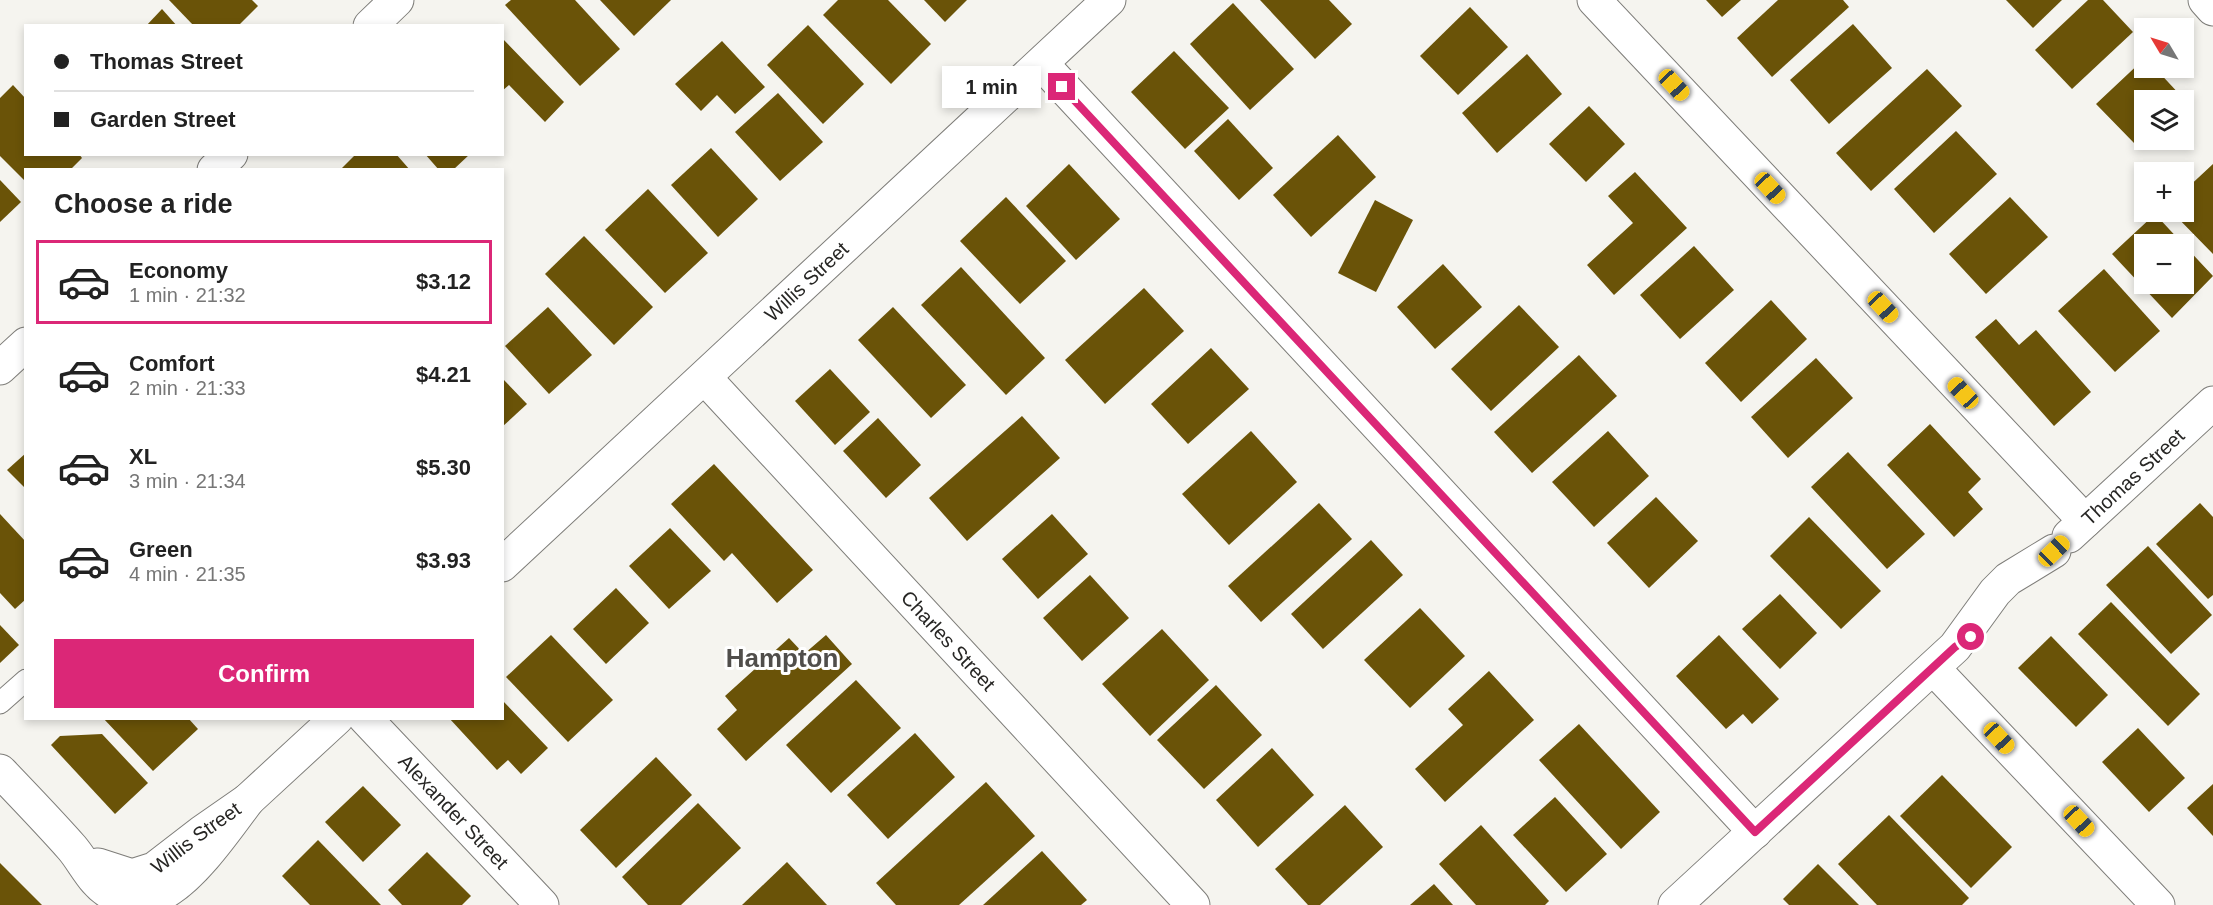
<!DOCTYPE html>
<meta charset="utf-8">
<style>
body{margin:0;font-family:Helvetica,sans-serif;background:#f6f6f6;color:#222;height:100vh;display:flex;flex-direction:column;font-size:22px;white-space:nowrap}
*{box-sizing:border-box;margin:0}
p{font-size:20px;color:#767676}
.icon{flex:none;width:33px;height:33px;fill:none;stroke:currentColor;stroke-width:2;stroke-linecap:round;stroke-linejoin:round}
.map{position:relative;flex:1;overflow:hidden}
.details{position:absolute;left:24px;top:168px;width:480px;height:552px;display:flex;flex-direction:column;background:#fff;border-radius:0px;box-shadow:0 3px 9px #0003}
.details>*{flex:none}
.guide{position:absolute;left:24px;top:24px;width:480px;height:132px;border-radius:0px;box-shadow:0 3px 9px #0003;display:grid;align-content:center;height:132px;padding:0 30px;background:#fff}
.needle{width:39px;rotate:308deg}
.controls{position:absolute;left:2134px;top:18px;display:grid;gap:12px}
.controls a{display:grid;place-items:center;width:60px;height:60px;border-radius:0px;background:#fff;box-shadow:0 3px 9px #0003;font-size:30px}
.end{position:absolute;width:27px;height:27px;margin:-14px;border:8px solid #db2777;background:#fff;box-shadow:0 0 0 3px #fff}
.from{border-radius:50%}
.bubble{position:absolute;height:42px;border-radius:0px;background:#fff;box-shadow:0 3px 9px #0003;font-size:20px;font-weight:800;line-height:42px;text-align:center}
.car{position:absolute;width:18px;height:36px;margin:-18px -9px;border-radius:8px;box-shadow:0 0 4px 2px #0007;background:linear-gradient(#f5c518 24%,#345 0 40%,#f5c518 0 76%,#345 0 86%,#f5c518 0)}
.guide b{display:flex;align-items:center;gap:21px;height:57px;font-size:22px}
.guide b+b{border-top:2px solid #e0e0e0}
.guide i{width:15px;height:15px;background:#222}
ul{padding:0;list-style:none}
li{display:flex;align-items:center;gap:18px;height:84px;margin:0 12px 9px;padding:0 18px;border:3px solid transparent;border-radius:0px}
li div{flex:1}
li b{display:block;font-size:22px}
li em{font-style:normal;font-weight:800}
li.selected{border-color:#db2777}
li>.icon{width:54px;height:54px;stroke-width:1.5}
h2{padding:0 30px;font-size:27px;line-height:72px}
.action{display:flex;gap:12px;margin-top:auto;padding:12px 30px}
.action a{flex:1;height:69px;border-radius:0px;background:#db2777;color:#fff;font-size:24px;font-weight:800;line-height:69px;text-align:center}
.map>svg:first-child{display:block}
.building{fill:#6a5308}
.lines{fill:none;stroke-linecap:round;stroke-linejoin:round}
.lane-casing{stroke:#7e7d79;stroke-width:23}
.street-casing{stroke:#7e7d79;stroke-width:35}
.lane{stroke:#fff;stroke-width:21}
.street{stroke:#fff;stroke-width:33}
.route{stroke:#db2777;stroke-width:8}
.labels{text-anchor:middle;dominant-baseline:central;stroke-width:6;stroke-linejoin:round;paint-order:stroke}
.street-label{font-size:20px;fill:#272624;stroke:#fff}
.district-label{font-size:26px;font-weight:bold;fill:#504e4b;stroke:#fff}
</style>
<div class="map">
<svg width="2213" height="905" viewBox="0 0 2213 905">
<rect width="100%" height="100%" fill="#f5f4ef"/>
<g class="building">
<polygon points="169,0 252,0 258,6 238,26 194,26"/>
<polygon points="511,0 575,0 620,49 580,86 505,5"/>
<polygon points="600,0 671,0 634,36"/>
<polygon points="838,0 888,0 931,44 891,84 823,15"/>
<polygon points="924,0 967,0 945,22"/>
<polygon points="1260,0 1329,0 1352,24 1315,59"/>
<polygon points="1706,0 1741,0 1722,17"/>
<polygon points="1778,0 1843,0 1849,7 1772,77 1737,38"/>
<polygon points="2006,0 2062,0 2033,28"/>
<polygon points="2088,0 2103,0 2133,32 2072,89 2035,50"/>
<polygon points="1233,3 1294,69 1250,110 1190,44"/>
<polygon points="1470,7 1508,47 1458,95 1420,56"/>
<polygon points="162,9 177,26 146,26"/>
<polygon points="1853,24 1892,68 1829,124 1790,80"/>
<polygon points="808,25 864,84 823,124 767,65"/>
<polygon points="502,38 564,102 545,122 509,85 502,91"/>
<polygon points="722,41 765,87 735,114 717,95 701,111 675,84"/>
<polygon points="1174,51 1229,108 1185,149 1131,92"/>
<polygon points="1527,54 1562,94 1497,153 1462,113"/>
<polygon points="2145,58 2145,68 2155,68 2182,97 2178,100 2145,100 2145,132 2134,143 2096,104"/>
<polygon points="1927,69 1962,106 1871,191 1836,153"/>
<polygon points="13,85 26,99 26,154 79,154 82,158 70,170 26,170 26,182 0,156 0,98"/>
<polygon points="778,93 823,142 780,181 735,132"/>
<polygon points="1589,106 1625,144 1586,182 1549,144"/>
<polygon points="1228,119 1273,168 1239,200 1194,151"/>
<polygon points="1956,131 1997,174 1934,233 1894,189"/>
<polygon points="1338,135 1376,177 1311,237 1273,195"/>
<polygon points="711,148 758,199 718,237 671,185"/>
<polygon points="356,154 396,154 410,170 340,170"/>
<polygon points="425,154 470,154 453,170 439,170"/>
<polygon points="1069,164 1120,219 1076,260 1026,206"/>
<polygon points="2213,164 2213,254 2172,212 2184,212 2184,191"/>
<polygon points="1635,172 1687,228 1614,295 1587,265 1633,223 1608,196"/>
<polygon points="0,180 21,202 0,222"/>
<polygon points="648,189 708,253 665,293 605,230"/>
<polygon points="1006,197 1066,261 1020,304 960,241"/>
<polygon points="2010,197 2048,237 1986,294 1949,254"/>
<polygon points="1375,200 1413,220 1376,292 1338,273"/>
<polygon points="2155,214 2183,244 2145,244 2145,284 2184,284 2184,245 2213,276 2172,318 2112,254"/>
<polygon points="584,236 653,307 614,345 545,274"/>
<polygon points="1694,246 1734,290 1680,339 1640,295"/>
<polygon points="1443,264 1482,307 1435,349 1397,307"/>
<polygon points="961,267 1045,358 1006,395 921,305"/>
<polygon points="2104,269 2160,331 2115,372 2058,311"/>
<polygon points="1144,288 1184,331 1105,404 1065,360"/>
<polygon points="1771,300 1807,339 1741,402 1705,363"/>
<polygon points="1519,305 1559,347 1491,411 1451,369"/>
<polygon points="548,307 592,355 549,394 505,346"/>
<polygon points="893,307 966,385 931,418 858,340"/>
<polygon points="1996,319 2019,345 2036,330 2091,392 2054,426 1975,337"/>
<polygon points="1211,348 1249,389 1188,444 1151,404"/>
<polygon points="1579,355 1617,396 1532,473 1494,432"/>
<polygon points="1816,358 1853,398 1788,458 1751,417"/>
<polygon points="830,369 870,412 835,445 795,401"/>
<polygon points="502,378 527,404 502,427"/>
<polygon points="1022,416 1060,458 967,541 929,498"/>
<polygon points="878,418 921,465 886,498 843,451"/>
<polygon points="1930,424 1981,479 1968,492 1983,509 1954,537 1887,465"/>
<polygon points="1251,431 1297,482 1229,545 1182,494"/>
<polygon points="1608,431 1649,476 1594,527 1552,482"/>
<polygon points="1848,452 1925,534 1887,569 1811,487"/>
<polygon points="26,453 26,489 7,470"/>
<polygon points="714,464 813,570 777,603 732,553 724,561 671,504"/>
<polygon points="1656,497 1698,541 1649,588 1607,543"/>
<polygon points="1319,503 1352,539 1261,622 1228,586"/>
<polygon points="2200,503 2213,517 2213,595 2208,599 2156,544"/>
<polygon points="0,514 26,542 26,599 15,609 0,593"/>
<polygon points="1052,514 1088,554 1038,599 1002,559"/>
<polygon points="1809,517 1881,591 1841,629 1770,556"/>
<polygon points="670,528 711,571 669,609 629,566"/>
<polygon points="1371,540 1403,575 1323,649 1291,614"/>
<polygon points="2148,546 2212,615 2171,654 2106,585"/>
<polygon points="1090,575 1129,618 1082,661 1043,618"/>
<polygon points="616,588 649,623 606,664 573,629"/>
<polygon points="1780,594 1817,633 1780,669 1742,629"/>
<polygon points="2111,602 2200,694 2168,726 2078,634"/>
<polygon points="1420,608 1465,656 1410,708 1364,660"/>
<polygon points="0,625 19,645 0,663"/>
<polygon points="1162,629 1209,680 1150,736 1102,684"/>
<polygon points="551,635 613,700 568,742 506,677"/>
<polygon points="826,635 852,664 746,761 717,729 737,710 725,696 789,638 804,654"/>
<polygon points="1719,635 1779,699 1752,724 1743,714 1726,729 1676,676"/>
<polygon points="2051,636 2108,695 2076,727 2018,668"/>
<polygon points="1489,671 1534,720 1445,802 1415,769 1463,725 1448,709"/>
<polygon points="856,680 901,728 831,793 786,745"/>
<polygon points="1216,685 1262,735 1204,789 1157,740"/>
<polygon points="502,700 548,748 521,774 508,760 497,770 449,718 502,718"/>
<polygon points="103,718 188,718 198,729 153,771"/>
<polygon points="1579,724 1660,812 1621,849 1539,760"/>
<polygon points="2138,728 2185,778 2149,812 2102,762"/>
<polygon points="915,733 955,777 888,839 847,795"/>
<polygon points="102,734 148,783 115,814 51,745 60,736"/>
<polygon points="1272,748 1314,795 1258,847 1216,800"/>
<polygon points="656,757 692,795 616,868 580,830"/>
<polygon points="1942,775 2012,847 1971,888 1900,816"/>
<polygon points="986,782 1035,836 959,905 896,905 876,883"/>
<polygon points="2213,784 2213,836 2187,808"/>
<polygon points="363,786 401,825 363,862 325,822"/>
<polygon points="1555,797 1607,854 1566,892 1513,835"/>
<polygon points="698,803 741,848 681,905 648,905 622,877"/>
<polygon points="1345,805 1383,847 1320,905 1308,905 1275,869"/>
<polygon points="1889,815 1969,898 1962,905 1877,905 1838,864"/>
<polygon points="1481,825 1549,901 1545,905 1476,905 1439,864"/>
<polygon points="318,840 381,905 310,905 282,876"/>
<polygon points="1042,851 1087,900 1081,905 983,905"/>
<polygon points="427,852 471,896 462,905 402,905 388,890"/>
<polygon points="787,862 827,905 742,905"/>
<polygon points="0,863 42,905 0,905"/>
<polygon points="1818,864 1859,905 1789,905 1783,899"/>
<polygon points="1434,884 1453,905 1410,905"/>
</g>
<g class="lines">
<defs>
<polyline id="lane" points="0,703 26,680"/>
<g id="street">
<polyline points="1594,0 2085,521"/>
<polyline points="2205,0 2213,9"/>
<polyline points="370,26 397,0"/>
<polyline points="1042,64 1755,832"/>
<polyline points="214,170 231,154"/>
<polyline points="0,368 26,344"/>
<path id="s1" d="M 705,378 L 1193,905"/>
<path id="s2" d="M 2069,536 L 2213,403"/>
<path id="s3" d="M 502,565 L 1109,0"/>
<polyline points="1933,668 2158,905"/>
<path id="s4" d="M 365,718 L 542,905"/>
<path d="M 0,771 C 24,796 49,822 72,848 C 84,862 94,885 111,893 C 127,900 150,900 165,892 C 195,875 227,828 248,800"/>
<path id="s5" d="M 98,865 L 132,876 L 154,869 L 202,832 L 248,800 L 337,718"/>
<polyline points="1675,905 1955,647 1995,592 2008,579 2054,551"/>
</g>
</defs>
<use href="#lane" class="lane-casing"/>
<use href="#street" class="street-casing"/>
<use href="#lane" class="lane"/>
<use href="#street" class="street"/>
</g>
<g class="lines">
<polyline class="route" points="1062,87 1755,832 1955,647 1971,637"/>
</g>
<g class="labels">
<g class="street-label">
<text stroke="none"><textPath href="#s3" startOffset="416">Willis Street</textPath></text>
<text stroke="none"><textPath href="#s2" startOffset="87">Thomas Street</textPath></text>
<text stroke="none"><textPath href="#s1" startOffset="358">Charles Street</textPath></text>
<text stroke="none"><textPath href="#s4" startOffset="129">Alexander Street</textPath></text>
<text stroke="none"><textPath href="#s5" startOffset="111">Willis Street</textPath></text>
</g>
<g class="district-label">
<text x="782" y="658">Hampton</text>
</g>
</g>
</svg>
<div class="controls">
<a><svg class="needle" viewBox="-14 -14 28 28"><path d="M0-13l5 13h-10z" fill="#e53935"/><path d="M0 13l5-13h-10z" fill="#767676"/></svg></a>
<a><svg class="icon" aria-label="layers" viewBox="0 0 24 24"><path d="M12 4l9 5-9 5-9-5zM3 14l9 5 9-5"/></svg></a>
<a>+</a>
<a>−</a>
</div>
<i class="end from" style="left:1971px;top:637px"></i>
<i class="end" style="left:1062px;top:87px"></i>
<div class="bubble" style="left:942px;top:66px;width:99px">1 min</div>
<i class="car" style="left:1674px;top:85px;rotate:137deg"></i>
<i class="car" style="left:1770px;top:188px;rotate:137deg"></i>
<i class="car" style="left:1883px;top:307px;rotate:137deg"></i>
<i class="car" style="left:1963px;top:393px;rotate:317deg"></i>
<i class="car" style="left:2054px;top:551px;rotate:46deg"></i>
<i class="car" style="left:1999px;top:738px;rotate:137deg"></i>
<i class="car" style="left:2079px;top:821px;rotate:137deg"></i>
<div class="guide">
<b><i class="from"></i>Thomas Street</b>
<b><i></i>Garden Street</b>
</div>
<section class="details">
<h2>Choose a ride</h2>
<ul>
<li class="selected"><svg class="icon" aria-label="car" viewBox="0 0 24 24"><path d="M5 17H2v-5l4-1 3-4h7l3 4 3 1v5h-3M9 17h6M6 11h13"/><circle cx="7" cy="17" r="2"/><circle cx="17" cy="17" r="2"/></svg><div><b>Economy</b><p>1 min · 21:32</p></div><em>$3.12</em></li>
<li><svg class="icon" aria-label="car" viewBox="0 0 24 24"><path d="M5 17H2v-5l4-1 3-4h7l3 4 3 1v5h-3M9 17h6M6 11h13"/><circle cx="7" cy="17" r="2"/><circle cx="17" cy="17" r="2"/></svg><div><b>Comfort</b><p>2 min · 21:33</p></div><em>$4.21</em></li>
<li><svg class="icon" aria-label="car" viewBox="0 0 24 24"><path d="M5 17H2v-5l4-1 3-4h7l3 4 3 1v5h-3M9 17h6M6 11h13"/><circle cx="7" cy="17" r="2"/><circle cx="17" cy="17" r="2"/></svg><div><b>XL</b><p>3 min · 21:34</p></div><em>$5.30</em></li>
<li><svg class="icon" aria-label="car" viewBox="0 0 24 24"><path d="M5 17H2v-5l4-1 3-4h7l3 4 3 1v5h-3M9 17h6M6 11h13"/><circle cx="7" cy="17" r="2"/><circle cx="17" cy="17" r="2"/></svg><div><b>Green</b><p>4 min · 21:35</p></div><em>$3.93</em></li>
</ul>
<div class="action"><a>Confirm</a></div>
</section>
</div>
